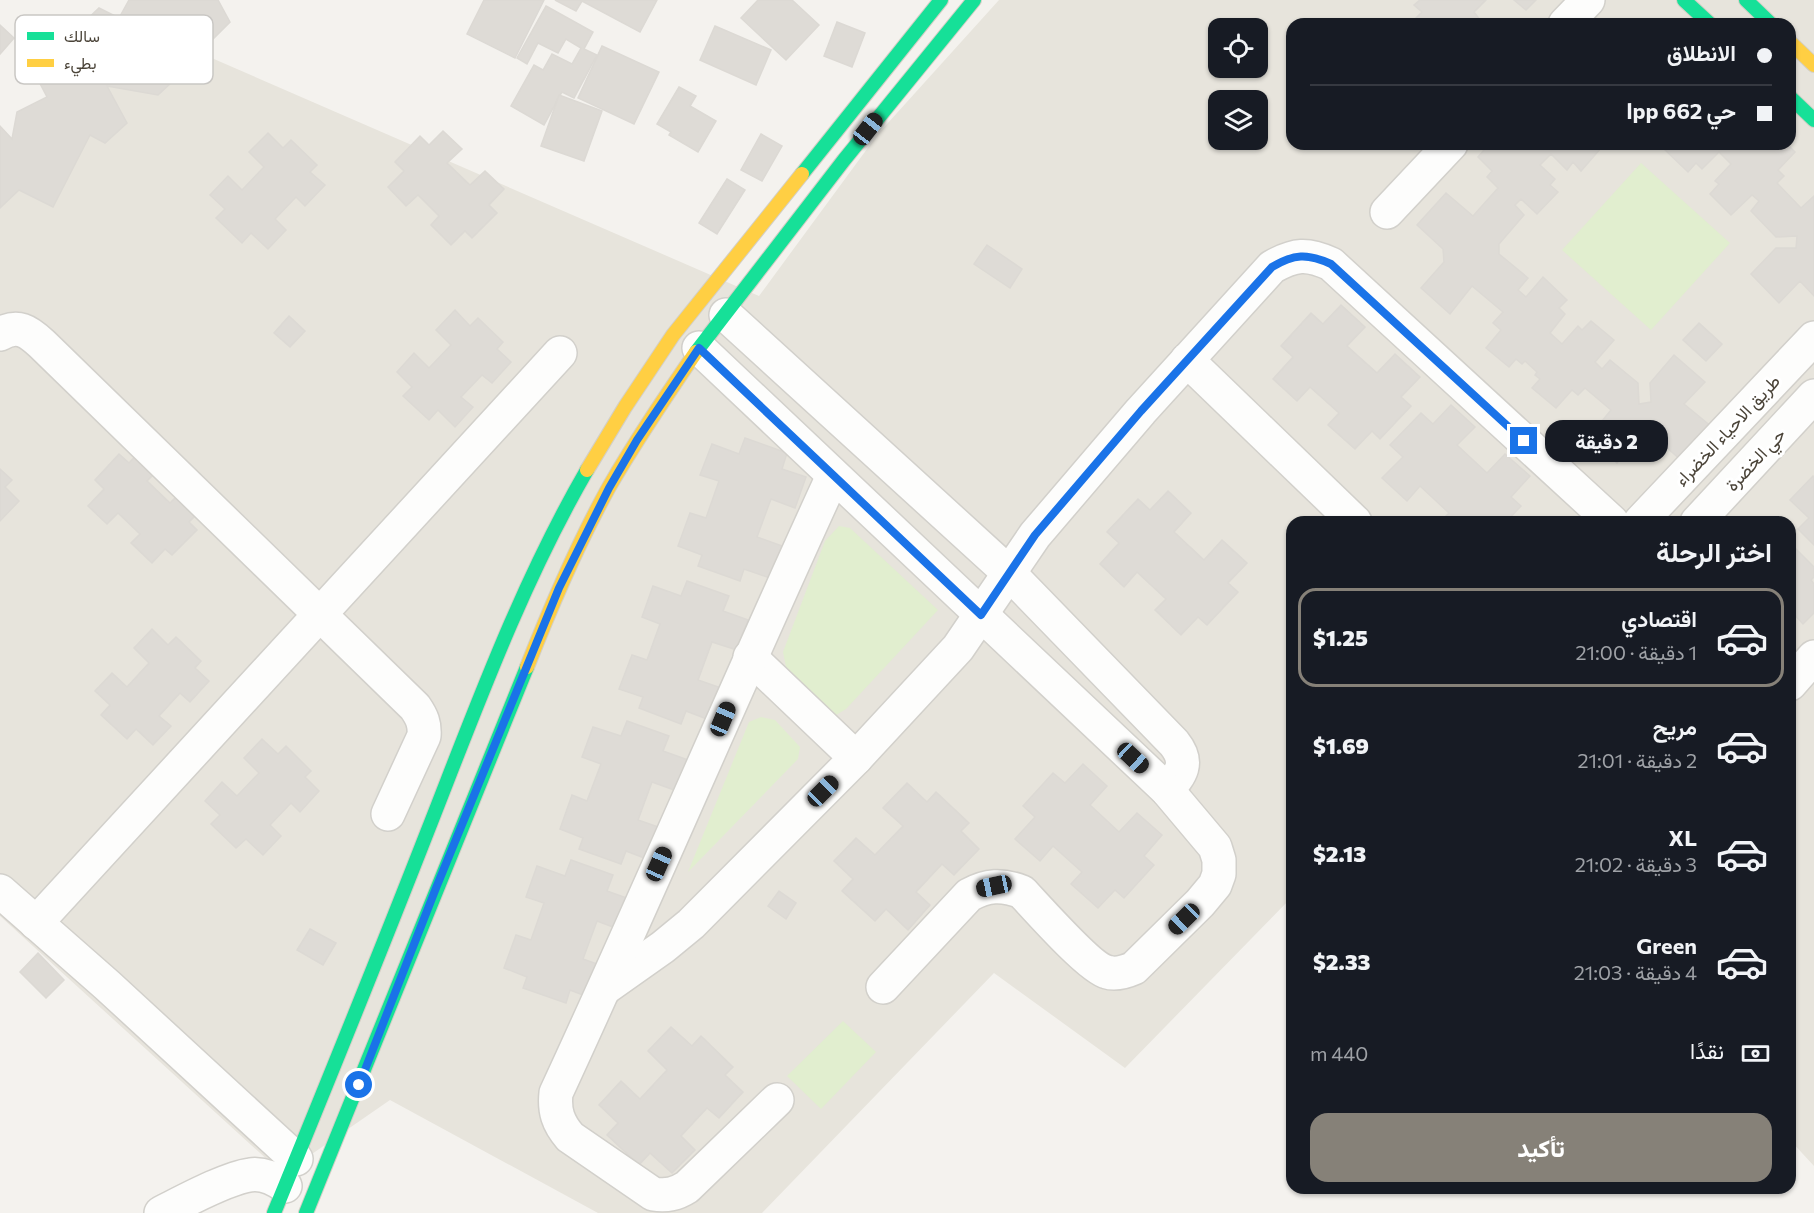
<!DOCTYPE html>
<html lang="ar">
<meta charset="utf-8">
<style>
body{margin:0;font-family:Commissioner,Vazirmatn,sans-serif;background:#20242c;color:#f1f3f6;direction:rtl;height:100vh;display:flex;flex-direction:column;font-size:22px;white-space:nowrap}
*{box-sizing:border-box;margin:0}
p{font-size:20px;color:#9ea1a6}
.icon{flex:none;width:33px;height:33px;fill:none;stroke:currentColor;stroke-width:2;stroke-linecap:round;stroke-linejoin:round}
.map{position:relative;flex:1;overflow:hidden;direction:ltr}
.panel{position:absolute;left:1286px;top:516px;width:510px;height:678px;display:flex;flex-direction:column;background:#171b24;border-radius:18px;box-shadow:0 2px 4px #0004;direction:rtl}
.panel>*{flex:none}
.top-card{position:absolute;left:1286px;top:18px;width:510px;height:132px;border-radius:18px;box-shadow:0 2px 4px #0004;direction:rtl;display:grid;align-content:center;height:132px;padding:0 24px;background:#171b24}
.tools{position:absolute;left:1208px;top:18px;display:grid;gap:12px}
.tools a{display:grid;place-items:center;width:60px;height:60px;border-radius:12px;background:#171b24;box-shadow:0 2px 4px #0004;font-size:30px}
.end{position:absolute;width:27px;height:27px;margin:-14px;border:8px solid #1a73e8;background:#fff;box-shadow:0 0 0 3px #fff}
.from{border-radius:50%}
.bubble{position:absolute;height:42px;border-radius:18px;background:#171b24;box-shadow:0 2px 4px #0004;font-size:20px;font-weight:800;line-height:42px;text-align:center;direction:rtl}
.car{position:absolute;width:18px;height:36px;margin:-18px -9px;border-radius:8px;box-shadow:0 0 4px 2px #0007;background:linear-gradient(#222 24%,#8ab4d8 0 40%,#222 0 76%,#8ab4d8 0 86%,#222 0)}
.top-card b{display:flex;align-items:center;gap:21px;height:57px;font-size:22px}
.top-card b+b{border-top:2px solid #363941}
.top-card i{width:15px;height:15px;background:#f1f3f6}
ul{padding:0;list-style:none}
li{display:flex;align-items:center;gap:18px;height:99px;margin:0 12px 9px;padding:0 12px;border:3px solid transparent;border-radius:18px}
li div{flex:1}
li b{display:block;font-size:22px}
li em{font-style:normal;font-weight:800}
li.active{border-color:#868178}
li>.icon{width:54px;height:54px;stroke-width:1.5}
h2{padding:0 24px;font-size:27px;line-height:72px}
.pay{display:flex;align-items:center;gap:15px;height:66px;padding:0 24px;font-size:22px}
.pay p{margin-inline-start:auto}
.action{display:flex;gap:12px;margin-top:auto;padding:12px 24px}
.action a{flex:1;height:69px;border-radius:18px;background:#868178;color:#fff;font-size:24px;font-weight:800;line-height:69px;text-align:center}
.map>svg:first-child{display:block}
.residential{fill:#e7e4dc;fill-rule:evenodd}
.green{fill:#e1eecf}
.building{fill:#dedbd6;stroke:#dcd9d4;stroke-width:1.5}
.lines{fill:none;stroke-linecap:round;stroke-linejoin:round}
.street-casing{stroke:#d2d0cb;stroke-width:36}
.fast-casing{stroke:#d3cfc5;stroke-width:16}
.slow-casing{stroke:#d3cfc5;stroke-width:16}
.street{stroke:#fdfdfc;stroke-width:33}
.fast{stroke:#16e098;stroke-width:14}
.slow{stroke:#ffcf43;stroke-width:14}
.route{stroke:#1a73e8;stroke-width:8}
.labels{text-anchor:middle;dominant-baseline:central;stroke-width:6;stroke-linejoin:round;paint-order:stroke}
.street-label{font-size:18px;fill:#4b4439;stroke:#fff}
.key{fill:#fff;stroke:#c9c7c4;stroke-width:1.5}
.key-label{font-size:16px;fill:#4b4439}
</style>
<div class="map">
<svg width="1814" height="1213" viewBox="0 0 1814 1213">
<rect width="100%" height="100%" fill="#f4f2ee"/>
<path class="residential" d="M 999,0 L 1814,0 L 1814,1166 L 1790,1140 L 1790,522 L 1292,522 L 1291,898 L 1125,1068 L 994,973 L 762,1213 L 598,1213 L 390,1100 L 283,1174 L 0,916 L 0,171 L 108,13 L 759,296 L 878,134 ZM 1292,24 L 1790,24 L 1790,144 L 1292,144 ZM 1218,28 L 1257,28 L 1257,68 L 1218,68 ZM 1218,100 L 1257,100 L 1257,140 L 1218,140 Z"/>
<g class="green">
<polygon points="1641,163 1730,243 1651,330 1562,250"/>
<polygon points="839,526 850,528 938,610 846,709 836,715 823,708 786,667 783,652 825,541"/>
<polygon points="761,717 775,720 800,747 798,759 688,872 749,722"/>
<polygon points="843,1021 876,1052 821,1109 787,1076"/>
</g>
<g class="building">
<polygon points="129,0 218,0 230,22 210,42 192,33 190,44 161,58 173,81 158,95 107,86 127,123 105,143 90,135 53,207 19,190 0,208 0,126 12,139 17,112 47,97 35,74 54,55 92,62 75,31 99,8 119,18"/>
<polygon points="484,0 544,0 515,58 467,34"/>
<polygon points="555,0 657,0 640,32 582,1 576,11"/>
<polygon points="758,0 792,0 819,25 786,60 741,18"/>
<polygon points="1420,0 1486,0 1474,12 1483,24 1422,24 1416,18 1422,12 1414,5"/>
<polygon points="1514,0 1536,0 1526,10"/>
<polygon points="546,6 593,32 584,49 597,55 574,98 562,92 544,125 511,106 534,65 543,70 552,54 572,64 581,48 566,39 558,53 538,43 527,64 517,58"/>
<polygon points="837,22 865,33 852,67 824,56"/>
<polygon points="0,25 14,38 0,54"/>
<polygon points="715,26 771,50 756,85 700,60"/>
<polygon points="602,46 659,72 634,124 578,98"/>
<polygon points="679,87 696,96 690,106 716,121 698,152 669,135 671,132 657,124"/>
<polygon points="559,95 602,111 584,161 541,146"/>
<polygon points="443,131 462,149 447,163 470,185 485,171 504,189 489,205 497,213 472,238 465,231 451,245 431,225 439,216 418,195 406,206 388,187 404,171 395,162 420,136 429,145"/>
<polygon points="268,133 283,148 291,140 317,165 310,172 325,185 305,206 296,197 275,219 286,230 268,249 251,233 242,243 216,218 225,209 210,195 228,176 242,190 264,167 249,152"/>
<polygon points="761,134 782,146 762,181 741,170"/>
<polygon points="1489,144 1597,144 1601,148 1581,171 1573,162 1567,170 1551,154 1540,165 1555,179 1550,185 1558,192 1537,214 1521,199 1515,205 1524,215 1499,244 1499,254 1528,278 1518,290 1526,297 1543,277 1567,300 1559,308 1565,314 1550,333 1562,344 1578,326 1582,330 1591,321 1614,340 1595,362 1602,369 1610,360 1638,383 1639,404 1651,402 1650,383 1674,355 1705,382 1684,404 1712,427 1681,460 1652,435 1640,437 1617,463 1588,438 1611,410 1585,388 1578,395 1572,390 1556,408 1532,388 1540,379 1535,375 1537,372 1525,361 1522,364 1516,359 1509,367 1486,348 1501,330 1493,323 1503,312 1472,286 1450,314 1421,288 1444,262 1443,249 1417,225 1446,193 1473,216 1498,188 1487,177 1492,171 1478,157"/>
<polygon points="1669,144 1787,144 1795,152 1778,170 1784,176 1777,183 1801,208 1814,196 1814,296 1800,281 1779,303 1751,274 1776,248 1796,248 1797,236 1776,237 1751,211 1759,201 1752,195 1731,215 1710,194 1719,184 1715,181 1731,164 1719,152 1702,169 1696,163 1688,172 1664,149"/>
<polygon points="727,179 745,190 717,234 699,223"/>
<polygon points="987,245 1022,269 1010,288 974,264"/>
<polygon points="1341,305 1365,327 1347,346 1377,373 1395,354 1420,377 1401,397 1411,406 1380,439 1372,431 1355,449 1328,425 1339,413 1310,387 1297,401 1273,379 1293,357 1281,346 1311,313 1323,324"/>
<polygon points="455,310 470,326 478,318 503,342 497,349 511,362 492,383 482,375 461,397 473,407 455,427 438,410 429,420 403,396 412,387 397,372 414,353 429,368 451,345 436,330"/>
<polygon points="289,316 305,331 290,347 274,333"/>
<polygon points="1699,323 1722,344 1706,361 1683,340"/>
<polygon points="1451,405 1475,427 1457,445 1487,473 1505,454 1530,476 1511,497 1521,506 1506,522 1440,522 1449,513 1420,486 1407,501 1382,478 1403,457 1390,445 1421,413 1433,424"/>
<polygon points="745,438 787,453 782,469 806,477 795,508 771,499 757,537 782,546 770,578 744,569 740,581 698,566 702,555 678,546 690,513 706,518 719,481 700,475 712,444 739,454"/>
<polygon points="143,448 162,466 147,481 170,503 185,488 204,507 189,522 197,530 172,555 165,549 152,563 131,543 140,534 118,513 107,524 88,506 104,489 95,480 119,454 129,463"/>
<polygon points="0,469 12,480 5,487 19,501 0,521"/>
<polygon points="1813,476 1814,478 1814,545 1798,529 1809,518 1790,500"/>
<polygon points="1168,491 1191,513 1174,532 1204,560 1222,540 1247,563 1228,583 1238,592 1207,625 1198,617 1181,635 1155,610 1166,599 1137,572 1124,587 1100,564 1119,543 1107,532 1138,499 1150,510"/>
<polygon points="1790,543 1814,567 1814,577 1811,580 1814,584 1814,613 1803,624 1792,612 1790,615"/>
<polygon points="687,581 729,596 723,611 748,620 737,650 712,642 698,680 724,689 712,721 686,711 681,724 639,708 643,697 619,689 632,655 647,660 660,624 642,617 653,586 681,596"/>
<polygon points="152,629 168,645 176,637 201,661 195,668 209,681 190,702 180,693 159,716 171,726 153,745 136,729 127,739 101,715 110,705 95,691 112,673 127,687 149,663 134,648"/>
<polygon points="627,721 669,736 663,751 688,760 677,791 652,782 638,820 664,829 652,861 626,851 621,864 579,849 583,838 560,829 572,795 587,801 601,764 582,757 593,727 621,736"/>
<polygon points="262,739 278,754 286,746 311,771 305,777 319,791 300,812 291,803 270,825 281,836 263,855 246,839 236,848 211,824 220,815 205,801 222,782 237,796 259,773 244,758"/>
<polygon points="1083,764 1107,786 1090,805 1119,832 1137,813 1162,835 1144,856 1154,865 1124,898 1115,890 1098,908 1071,884 1082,872 1053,846 1040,861 1015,839 1035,817 1023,806 1053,773 1065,783"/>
<polygon points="907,783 927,802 936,792 969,823 961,831 979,849 954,875 942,864 916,892 930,905 908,930 886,909 875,921 842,891 853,879 834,861 856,838 875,855 903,826 883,808"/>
<polygon points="571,860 613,875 607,891 632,900 621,930 597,921 583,959 608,968 596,1000 570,990 566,1003 523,988 527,977 504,968 516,935 531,940 544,903 526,897 537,866 565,876"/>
<polygon points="779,891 796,903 786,919 768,906"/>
<polygon points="310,929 336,943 323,965 297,950"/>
<polygon points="38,953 64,980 46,998 20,972"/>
<polygon points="671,1027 692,1046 701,1036 733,1067 725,1075 743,1092 719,1118 707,1108 681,1136 695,1150 672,1173 650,1153 639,1165 607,1135 618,1123 599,1105 621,1081 640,1099 667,1070 648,1051"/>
</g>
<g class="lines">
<defs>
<g id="street">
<polyline points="1565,24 1588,0"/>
<polyline points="1387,212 1451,144"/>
<path d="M 726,315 L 1009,573 L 1174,743 C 1190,763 1181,774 1167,790"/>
<path d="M 0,334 C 18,324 28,331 42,344 L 415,707 C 422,717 425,724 424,736 L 388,814"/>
<path d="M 699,348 L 1167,790 L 1215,847 L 1219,860 L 1219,874 L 1215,885 L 1200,903 L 1134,968 C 1125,972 1116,975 1107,972 C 1090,968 1037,908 1022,892 C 1002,884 987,885 969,895 L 883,987"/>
<polyline points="1187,360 1355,522"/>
<polyline points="1640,522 1814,338"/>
<polyline points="1697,522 1814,396"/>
<polyline points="750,657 856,758"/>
<polyline points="1790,684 1814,657"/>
<polyline points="0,891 107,985 296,1159"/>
<polyline points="36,923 560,353"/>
<path d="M 605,988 L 663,947 L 691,924 L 856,758 L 958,648 L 1035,535 L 1141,411 L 1272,267 C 1295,254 1307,253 1331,264 L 1612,522"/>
<path d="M 777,1100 L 687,1187 C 676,1194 667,1196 653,1194 L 570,1137 C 558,1123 554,1111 556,1093 C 651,888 739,680 833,476"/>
<path d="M 161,1213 C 183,1202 227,1178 250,1175 C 263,1173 275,1179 285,1186"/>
</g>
<g id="fast">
<polyline points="1684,0 1710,24"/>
<polyline points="1746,0 1771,24"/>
<polyline points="1790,97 1814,120"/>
<polyline points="802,174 941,0"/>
<polyline points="696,352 844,160 974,0"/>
<path d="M 274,1213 C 326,1086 378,958 428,830 C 476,708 521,584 587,470"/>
<polyline points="306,1213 527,667"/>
</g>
<g id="slow">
<polyline points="1790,42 1814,65"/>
<polyline points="587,470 625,407 673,335 802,174"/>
<path d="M 527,667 C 551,606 577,545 609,487 C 636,440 666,396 696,352"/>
</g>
</defs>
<use href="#street" class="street-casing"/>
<use href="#fast" class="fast-casing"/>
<use href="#slow" class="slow-casing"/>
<use href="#street" class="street"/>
<use href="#fast" class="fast"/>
<use href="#slow" class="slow"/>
</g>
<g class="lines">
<path class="route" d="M 359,1085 L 436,888 L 559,588 L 609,488 L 637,440 L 699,348 L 981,615 L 1035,535 L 1141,411 L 1272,267 C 1294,254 1307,253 1331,264 L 1524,441"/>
</g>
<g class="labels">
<g class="street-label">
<text transform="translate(1727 430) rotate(-47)">طريق الاحياء الخضراء</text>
<text transform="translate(1755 459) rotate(-47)">حي الخضرة</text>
</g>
</g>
<rect x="15" y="15" width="198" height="69" rx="9" class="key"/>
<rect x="27" y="32" width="27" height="8" fill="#16e098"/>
<rect x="27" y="59" width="27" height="8" fill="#ffcf43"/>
<g class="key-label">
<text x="64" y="42">سالك</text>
<text x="64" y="69">بطيء</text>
</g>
</svg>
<div class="tools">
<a><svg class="icon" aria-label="locate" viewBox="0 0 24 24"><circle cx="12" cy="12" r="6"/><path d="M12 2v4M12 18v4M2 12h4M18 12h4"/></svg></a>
<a><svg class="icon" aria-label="layers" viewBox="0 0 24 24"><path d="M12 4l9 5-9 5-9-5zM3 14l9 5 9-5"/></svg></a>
</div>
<i class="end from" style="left:359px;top:1085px"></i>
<i class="end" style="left:1524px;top:441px"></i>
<div class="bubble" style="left:1545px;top:420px;width:123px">2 دقيقة</div>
<i class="car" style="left:868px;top:129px;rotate:38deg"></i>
<i class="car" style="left:723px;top:719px;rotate:23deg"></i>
<i class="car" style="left:1133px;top:758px;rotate:133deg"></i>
<i class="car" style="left:823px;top:791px;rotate:45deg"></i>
<i class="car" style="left:659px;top:864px;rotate:24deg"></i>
<i class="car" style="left:994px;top:886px;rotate:258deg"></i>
<i class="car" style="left:1184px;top:919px;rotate:226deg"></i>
<div class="top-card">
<b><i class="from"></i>الانطلاق</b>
<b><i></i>حي lpp 662</b>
</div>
<section class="panel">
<h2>اختر الرحلة</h2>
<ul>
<li class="active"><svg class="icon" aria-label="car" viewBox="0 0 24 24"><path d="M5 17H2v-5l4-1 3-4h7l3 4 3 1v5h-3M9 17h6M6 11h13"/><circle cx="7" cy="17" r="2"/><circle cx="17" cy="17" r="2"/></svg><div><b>اقتصادي</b><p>1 دقيقة · 21:00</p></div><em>$1.25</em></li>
<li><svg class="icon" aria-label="car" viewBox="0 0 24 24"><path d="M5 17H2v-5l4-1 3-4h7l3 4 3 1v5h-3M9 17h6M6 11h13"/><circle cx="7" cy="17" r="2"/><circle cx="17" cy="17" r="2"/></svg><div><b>مريح</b><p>2 دقيقة · 21:01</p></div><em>$1.69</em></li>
<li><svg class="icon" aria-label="car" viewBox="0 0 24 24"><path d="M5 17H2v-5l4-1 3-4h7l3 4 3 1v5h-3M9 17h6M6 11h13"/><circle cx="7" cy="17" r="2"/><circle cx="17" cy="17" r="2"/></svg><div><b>XL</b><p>3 دقيقة · 21:02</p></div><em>$2.13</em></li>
<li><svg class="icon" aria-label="car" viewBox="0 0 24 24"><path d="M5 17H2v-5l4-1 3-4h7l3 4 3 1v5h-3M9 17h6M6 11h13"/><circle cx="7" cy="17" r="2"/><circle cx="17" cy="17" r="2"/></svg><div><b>Green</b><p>4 دقيقة · 21:03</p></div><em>$2.33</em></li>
</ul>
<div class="pay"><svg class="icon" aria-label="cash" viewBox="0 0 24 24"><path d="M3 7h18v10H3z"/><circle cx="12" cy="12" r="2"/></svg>نقدًا<p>440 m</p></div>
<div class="action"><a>تأكيد</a></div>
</section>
</div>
